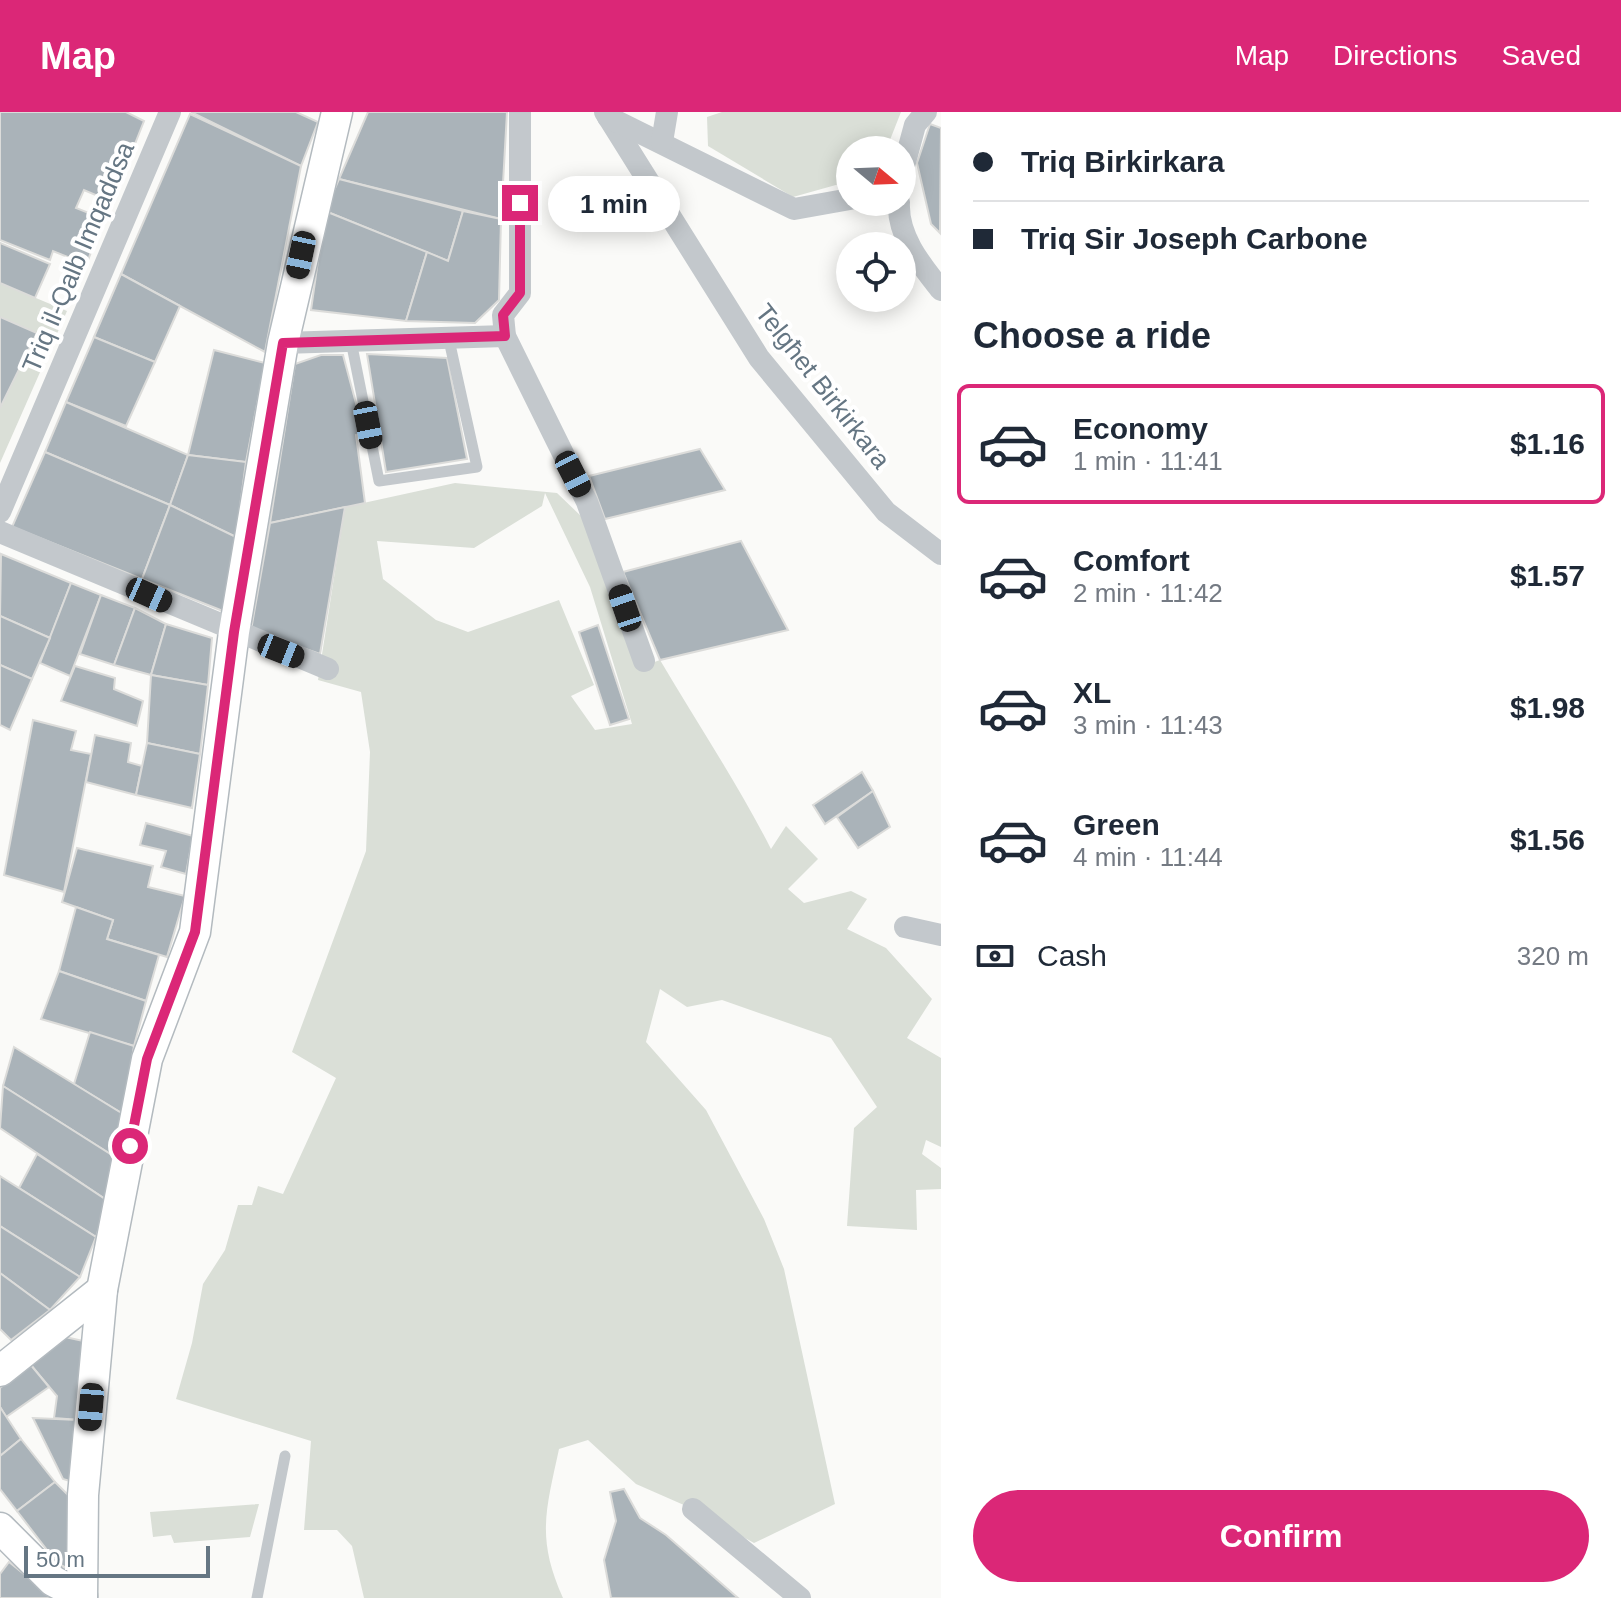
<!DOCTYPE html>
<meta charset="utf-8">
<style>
body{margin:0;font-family:Arial,sans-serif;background:#f6f6f7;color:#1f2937;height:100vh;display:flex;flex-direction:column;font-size:30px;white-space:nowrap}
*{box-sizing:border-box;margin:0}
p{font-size:26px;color:#747a83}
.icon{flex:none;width:44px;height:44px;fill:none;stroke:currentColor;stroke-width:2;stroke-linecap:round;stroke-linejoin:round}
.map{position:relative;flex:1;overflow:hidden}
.drawer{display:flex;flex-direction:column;background:#fff;width:680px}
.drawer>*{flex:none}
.hud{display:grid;align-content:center;height:176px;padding:0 32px;background:#fff}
.needle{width:52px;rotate:109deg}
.fabs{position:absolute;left:836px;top:24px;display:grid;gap:16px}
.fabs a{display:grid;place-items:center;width:80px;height:80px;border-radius:50%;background:#fff;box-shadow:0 4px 20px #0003;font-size:40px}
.scale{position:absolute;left:24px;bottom:20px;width:186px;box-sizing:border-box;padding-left:8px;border:4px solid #657683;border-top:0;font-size:22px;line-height:28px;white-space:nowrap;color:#657683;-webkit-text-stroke:6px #fff;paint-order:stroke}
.end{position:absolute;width:36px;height:36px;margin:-18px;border:10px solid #db2777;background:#fff;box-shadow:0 0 0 4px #fff}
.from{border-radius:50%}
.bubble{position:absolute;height:56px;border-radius:28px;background:#fff;box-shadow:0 4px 20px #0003;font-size:26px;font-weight:700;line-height:56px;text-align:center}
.car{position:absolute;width:24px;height:48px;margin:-24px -12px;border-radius:10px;box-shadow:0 0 6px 2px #0007;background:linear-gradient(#222 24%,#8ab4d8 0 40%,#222 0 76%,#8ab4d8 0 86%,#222 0)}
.hud b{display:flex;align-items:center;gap:28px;height:76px;font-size:30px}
.hud b+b{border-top:2px solid #e0e1e3}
.hud i{width:20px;height:20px;background:#1f2937}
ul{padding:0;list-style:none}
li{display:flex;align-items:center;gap:24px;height:120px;margin:0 16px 12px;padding:0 16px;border:4px solid transparent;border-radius:12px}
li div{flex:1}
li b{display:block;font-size:30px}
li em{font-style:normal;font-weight:700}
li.active{border-color:#db2777}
li>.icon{width:72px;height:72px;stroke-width:1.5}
h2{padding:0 32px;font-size:36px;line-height:96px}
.pay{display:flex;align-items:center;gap:20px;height:88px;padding:0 32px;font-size:30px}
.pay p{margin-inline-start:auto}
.action{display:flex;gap:16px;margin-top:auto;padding:16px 32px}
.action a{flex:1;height:92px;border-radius:48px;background:#db2777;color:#fff;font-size:32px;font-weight:700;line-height:92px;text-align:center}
header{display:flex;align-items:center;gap:48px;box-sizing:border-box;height:112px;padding:0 40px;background:#db2777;color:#fff}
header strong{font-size:38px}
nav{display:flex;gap:44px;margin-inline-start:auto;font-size:28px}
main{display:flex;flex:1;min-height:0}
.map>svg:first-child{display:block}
.green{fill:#dadfd7;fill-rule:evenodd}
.building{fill:#aab3b9;stroke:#dcdcda;stroke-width:2}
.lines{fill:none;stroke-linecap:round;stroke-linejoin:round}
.secondary-casing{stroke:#b3babf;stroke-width:33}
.lane{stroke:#c3c8cc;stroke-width:11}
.street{stroke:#c3c8cc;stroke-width:22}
.secondary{stroke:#fff;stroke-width:30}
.route{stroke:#db2777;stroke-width:10}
.labels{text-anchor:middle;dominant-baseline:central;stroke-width:8;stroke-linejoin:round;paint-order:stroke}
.street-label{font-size:26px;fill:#657683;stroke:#fff}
</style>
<header>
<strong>Map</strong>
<nav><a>Map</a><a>Directions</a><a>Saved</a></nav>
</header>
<main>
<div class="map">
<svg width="941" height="1486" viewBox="0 0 941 1486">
<rect width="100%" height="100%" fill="#fafaf8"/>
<g class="green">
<polygon points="722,0 901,0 886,38 850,38 850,69 793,85 708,34 707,5"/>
<polygon points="0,171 67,199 0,351 0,296 37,222 0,205"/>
<path d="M 455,371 L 557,381 L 582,405 L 638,556 L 660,548 C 697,611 738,672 771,737 L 786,714 L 818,747 L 788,777 L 804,791 L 851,779 L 867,787 L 847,817 L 886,836 L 932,887 L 907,926 L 941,946 L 941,1035 L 926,1028 L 922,1042 L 941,1056 L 941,1077 L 916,1078 L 917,1118 L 847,1114 L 854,1016 L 877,995 L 831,926 L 722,888 L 687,895 L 660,877 L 646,930 L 706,998 L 764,1107 L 784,1157 L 835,1392 L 754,1431 L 693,1397 L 636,1372 L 588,1328 L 559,1337 C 546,1398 536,1426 563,1486 L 364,1486 L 352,1434 L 337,1418 L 304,1418 L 311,1329 L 176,1287 L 192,1231 L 203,1172 L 225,1138 L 238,1093 L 252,1093 L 258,1074 L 283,1082 L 336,966 L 292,940 L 366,739 L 370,640 L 361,580 L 318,568 L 345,395 ZM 545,381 L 590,475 L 632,612 L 595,618 L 571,584 L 594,573 L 559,488 L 468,520 L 436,508 L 383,467 L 377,429 L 474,436 L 542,394 Z"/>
<polygon points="259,1392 250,1425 174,1431 171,1423 153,1425 150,1400"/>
</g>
<g class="building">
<polygon points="0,0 126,0 144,9 112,90 84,78 76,96 104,107 88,148 75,148 53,139 50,148 0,128"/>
<polygon points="191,0 296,0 318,10 301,54"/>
<polygon points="368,0 507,0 501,107 339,67"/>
<polygon points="190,2 301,54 265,240 121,162"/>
<polygon points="930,12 941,16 940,121 931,112 917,51"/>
<polygon points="339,67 463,99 448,149 325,99"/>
<polygon points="325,99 427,140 406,209 311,198"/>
<polygon points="463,99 501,107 499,188 475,211 406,209 427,140 448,149"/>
<polygon points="0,131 50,152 35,186 0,171"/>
<polygon points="121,162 180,194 155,250 94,225"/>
<polygon points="0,205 37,221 0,296"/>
<polygon points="94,225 155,250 126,314 66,290"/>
<polygon points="214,238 265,251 246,350 188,343"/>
<polygon points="367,242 447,246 467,347 386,360"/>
<polygon points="321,243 343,243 364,321 356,323 365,391 270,411 295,252"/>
<polygon points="66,290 188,343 170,393 45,340"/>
<polygon points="700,337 725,378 605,407 589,364"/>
<polygon points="45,340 170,393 142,467 12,415"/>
<polygon points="188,343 246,350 236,425 170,393"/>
<polygon points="170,393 236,425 223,499 142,467"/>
<polygon points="345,395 320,542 251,518 270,411"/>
<polygon points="741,429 788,518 660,548 623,460"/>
<polygon points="1,442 71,471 50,526 0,504"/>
<polygon points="71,471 101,483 70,564 40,551"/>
<polygon points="101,483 135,496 114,553 80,542"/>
<polygon points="135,496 166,512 151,563 114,553"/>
<polygon points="0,504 50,526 32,567 0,553"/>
<polygon points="166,512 212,526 208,573 151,563"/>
<polygon points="598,513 629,607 610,613 579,520"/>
<polygon points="0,553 32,567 10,618 0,613"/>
<polygon points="75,554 115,566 114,577 143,589 137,614 61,589"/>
<polygon points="151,563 208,573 200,642 147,631"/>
<polygon points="33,608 76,619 71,638 91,642 64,780 4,763"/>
<polygon points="95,623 131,631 128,650 142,654 136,683 86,670"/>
<polygon points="147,631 200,642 192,696 136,683"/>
<polygon points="862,660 873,679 825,712 813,693"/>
<polygon points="873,679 890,715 858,736 837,705"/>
<polygon points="146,711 193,724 186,762 161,755 166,739 140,733"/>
<polygon points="77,736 153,754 148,775 185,784 167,845 107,827 113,808 62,790"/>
<polygon points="76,795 113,808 107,827 159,843 146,889 59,859"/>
<polygon points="59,859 146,889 134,934 41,907"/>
<polygon points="90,920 134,934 123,1002 74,972"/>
<polygon points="14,935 123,1002 115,1045 3,974"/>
<polygon points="3,974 115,1045 108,1089 0,1016"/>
<polygon points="37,1042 108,1089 96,1125 19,1076"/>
<polygon points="0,1064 96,1125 80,1165 0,1114"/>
<polygon points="0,1114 80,1165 50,1198 0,1161"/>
<polygon points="0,1161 50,1198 11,1228 0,1217"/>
<polygon points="65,1225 88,1230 79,1308 54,1306 57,1284 30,1252"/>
<polygon points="30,1252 49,1275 6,1305 0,1295 0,1276"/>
<polygon points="0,1295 21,1327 0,1344"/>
<polygon points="33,1306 79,1308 76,1371 63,1367"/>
<polygon points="21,1327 55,1370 17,1399 0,1377 0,1344"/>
<polygon points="55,1370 75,1390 72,1459 57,1451 17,1399"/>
<polygon points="624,1377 640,1406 666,1423 738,1486 611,1486 604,1448 616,1409 610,1380"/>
<polygon points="9,1450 54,1486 0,1486 0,1462"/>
</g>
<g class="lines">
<defs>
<g id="secondary">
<polyline points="0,1259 102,1178"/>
<polyline points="0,1416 53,1469 82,1484"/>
<polyline points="82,1486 83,1383 102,1178 147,947 195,820 234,520 283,231 337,0"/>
</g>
</defs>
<use href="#secondary" class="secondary-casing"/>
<g class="lane">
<polyline points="351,229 379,369 477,355 449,228"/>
<polyline points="257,1486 285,1344"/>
</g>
<g class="street">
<polyline points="520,0 520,181 503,203 505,224 587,390 644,549"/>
<polyline points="605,0 759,246 886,400 941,442"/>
<polyline points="608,5 794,97 850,87"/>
<polyline points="662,30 667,0"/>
<polyline points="902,61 915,13 926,0"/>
<path d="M 899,90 C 897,124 921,153 941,178"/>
<polyline points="283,231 505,224"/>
<polyline points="0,400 170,0"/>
<polyline points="0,420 328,557"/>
<polyline points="905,815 941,823"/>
<polyline points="693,1397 800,1486"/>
</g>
<use href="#secondary" class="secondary"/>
</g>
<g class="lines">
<polyline class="route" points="130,1034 147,947 195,820 234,520 283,231 505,224 503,203 520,181 520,91"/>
</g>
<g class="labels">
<g class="street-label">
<text transform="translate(78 145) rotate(-67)">Triq il-Qalb Imqaddsa</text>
<text transform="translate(823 274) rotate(52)">Telgħet Birkirkara</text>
</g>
</g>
</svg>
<div class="fabs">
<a><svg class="needle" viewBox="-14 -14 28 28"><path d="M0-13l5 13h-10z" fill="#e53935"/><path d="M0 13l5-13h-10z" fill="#747a83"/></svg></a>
<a><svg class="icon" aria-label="locate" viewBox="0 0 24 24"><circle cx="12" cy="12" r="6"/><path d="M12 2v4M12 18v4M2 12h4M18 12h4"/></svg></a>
</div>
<div class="scale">50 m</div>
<i class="end from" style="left:130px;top:1034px"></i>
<i class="end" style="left:520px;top:91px"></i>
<div class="bubble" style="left:548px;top:64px;width:132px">1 min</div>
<i class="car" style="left:301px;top:143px;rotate:192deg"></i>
<i class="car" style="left:368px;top:313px;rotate:169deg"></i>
<i class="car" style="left:573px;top:362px;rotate:153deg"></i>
<i class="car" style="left:149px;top:483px;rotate:114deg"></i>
<i class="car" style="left:625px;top:496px;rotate:341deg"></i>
<i class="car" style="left:281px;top:539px;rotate:112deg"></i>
<i class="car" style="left:91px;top:1295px;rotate:185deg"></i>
</div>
<section class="drawer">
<div class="hud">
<b><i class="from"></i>Triq Birkirkara</b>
<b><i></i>Triq Sir Joseph Carbone</b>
</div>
<h2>Choose a ride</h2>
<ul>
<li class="active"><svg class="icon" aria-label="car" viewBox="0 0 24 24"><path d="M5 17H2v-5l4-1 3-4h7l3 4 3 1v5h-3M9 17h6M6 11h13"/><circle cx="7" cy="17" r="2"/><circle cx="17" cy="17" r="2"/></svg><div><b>Economy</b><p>1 min · 11:41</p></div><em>$1.16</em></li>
<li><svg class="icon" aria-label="car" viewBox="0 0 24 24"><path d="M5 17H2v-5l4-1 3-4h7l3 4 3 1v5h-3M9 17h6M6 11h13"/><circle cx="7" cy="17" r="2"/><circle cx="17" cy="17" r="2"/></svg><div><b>Comfort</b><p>2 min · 11:42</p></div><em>$1.57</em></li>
<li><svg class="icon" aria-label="car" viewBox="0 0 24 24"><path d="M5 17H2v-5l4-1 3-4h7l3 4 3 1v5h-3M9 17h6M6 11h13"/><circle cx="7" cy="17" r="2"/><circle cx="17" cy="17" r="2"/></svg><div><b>XL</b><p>3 min · 11:43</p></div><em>$1.98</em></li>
<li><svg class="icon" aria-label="car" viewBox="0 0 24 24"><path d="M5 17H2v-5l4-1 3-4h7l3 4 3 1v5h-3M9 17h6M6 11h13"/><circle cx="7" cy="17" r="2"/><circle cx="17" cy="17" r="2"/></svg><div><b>Green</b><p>4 min · 11:44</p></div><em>$1.56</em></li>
</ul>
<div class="pay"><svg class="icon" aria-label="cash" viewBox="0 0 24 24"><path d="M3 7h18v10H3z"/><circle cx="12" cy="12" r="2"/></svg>Cash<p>320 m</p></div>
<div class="action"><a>Confirm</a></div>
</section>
</main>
